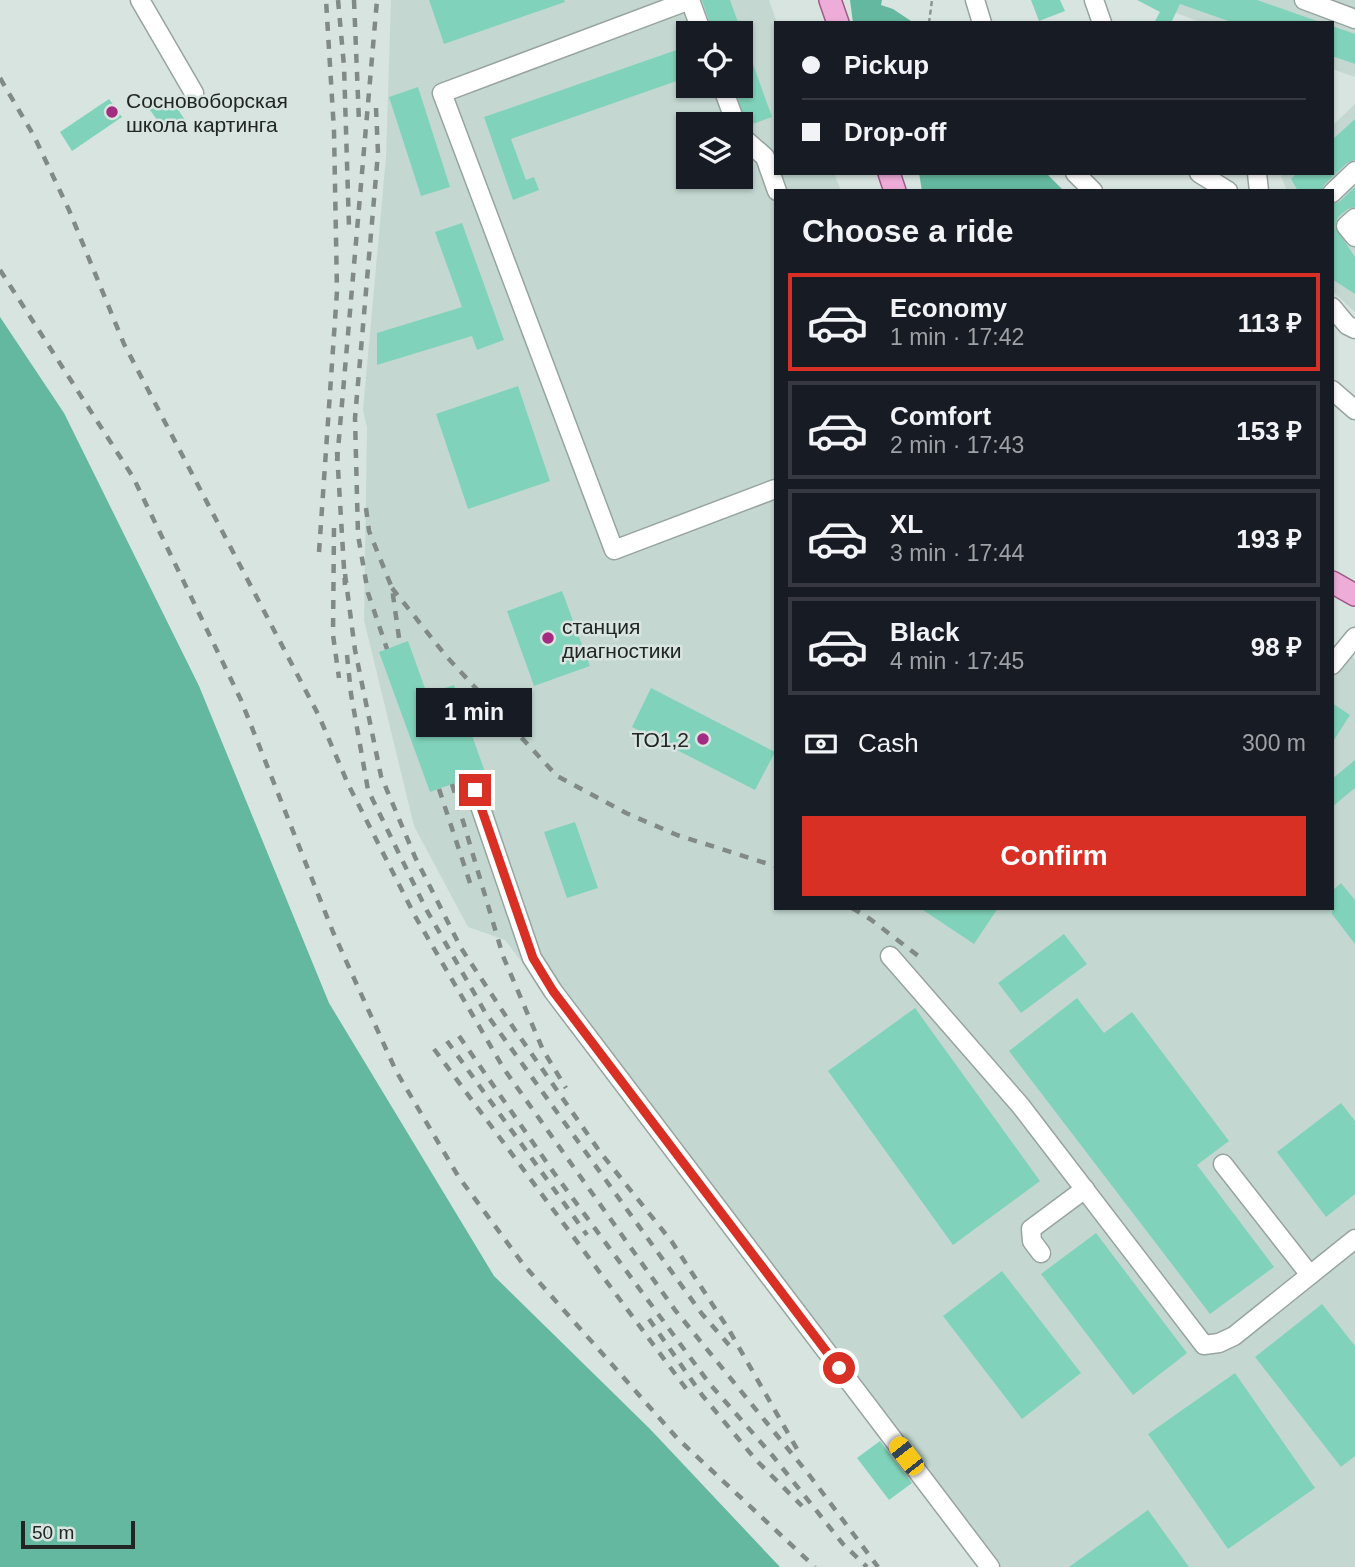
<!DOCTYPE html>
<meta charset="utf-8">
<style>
body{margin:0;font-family:Arial,sans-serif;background:#242831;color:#f1f3f6;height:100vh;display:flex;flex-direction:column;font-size:26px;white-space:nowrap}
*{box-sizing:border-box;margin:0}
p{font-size:23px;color:#9ea1a6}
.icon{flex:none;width:38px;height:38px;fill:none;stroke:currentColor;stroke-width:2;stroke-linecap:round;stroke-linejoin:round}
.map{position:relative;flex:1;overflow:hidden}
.panel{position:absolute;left:774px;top:189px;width:560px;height:721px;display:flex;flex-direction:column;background:#171b24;border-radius:0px;box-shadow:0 2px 5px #0004}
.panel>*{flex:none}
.guide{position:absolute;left:774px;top:21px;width:560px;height:154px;border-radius:0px;box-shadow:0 2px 5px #0004;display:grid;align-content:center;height:154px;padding:0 28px;background:#171b24}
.buttons{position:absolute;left:676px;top:21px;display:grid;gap:14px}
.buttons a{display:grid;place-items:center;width:77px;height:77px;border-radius:0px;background:#171b24;box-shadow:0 2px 5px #0004;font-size:35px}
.scale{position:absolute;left:21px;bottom:18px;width:114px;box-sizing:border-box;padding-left:7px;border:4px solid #212625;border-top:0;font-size:19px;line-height:24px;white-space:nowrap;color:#212625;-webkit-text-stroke:5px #d7e4df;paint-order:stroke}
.end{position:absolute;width:32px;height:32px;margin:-16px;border:9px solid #d93025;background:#fff;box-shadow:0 0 0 4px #fff}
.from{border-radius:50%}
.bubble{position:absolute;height:49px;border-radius:0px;background:#171b24;box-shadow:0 2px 5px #0004;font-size:23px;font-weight:700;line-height:49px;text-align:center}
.car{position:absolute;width:21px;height:42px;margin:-21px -10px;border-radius:9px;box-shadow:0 0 5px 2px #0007;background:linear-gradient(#f5c518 24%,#345 0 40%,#f5c518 0 76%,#345 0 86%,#f5c518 0)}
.guide b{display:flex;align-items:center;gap:24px;height:66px;font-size:26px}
.guide b+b{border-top:2px solid #363941}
.guide i{width:18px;height:18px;background:#f1f3f6}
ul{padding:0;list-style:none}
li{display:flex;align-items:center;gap:21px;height:98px;margin:0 14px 10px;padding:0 14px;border:4px solid #363941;border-radius:0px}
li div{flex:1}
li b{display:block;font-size:26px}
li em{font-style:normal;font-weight:700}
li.selected{border-color:#d93025}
li>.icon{width:63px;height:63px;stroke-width:1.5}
h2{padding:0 28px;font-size:32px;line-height:84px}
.pay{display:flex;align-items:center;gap:18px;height:77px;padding:0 28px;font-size:26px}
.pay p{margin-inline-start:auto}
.cta{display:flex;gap:14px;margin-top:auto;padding:14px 28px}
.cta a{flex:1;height:80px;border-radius:0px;background:#d93025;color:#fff;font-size:28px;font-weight:700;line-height:80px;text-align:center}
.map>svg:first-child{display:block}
.built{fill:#c4d8d1;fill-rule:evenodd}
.forest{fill:#64b89f}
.building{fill:#80d3ba}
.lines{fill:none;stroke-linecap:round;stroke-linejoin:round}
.minor-casing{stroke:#97a49f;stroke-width:21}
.major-casing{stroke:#9f5a88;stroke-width:24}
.path{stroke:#8b9491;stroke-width:2.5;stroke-dasharray:5 3.5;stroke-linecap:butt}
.minor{stroke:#fff;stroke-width:18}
.major{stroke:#eeadd8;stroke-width:21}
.rail{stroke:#818a87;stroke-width:4.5;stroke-dasharray:9 9;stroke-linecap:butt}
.route{stroke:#d93025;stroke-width:9}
.poi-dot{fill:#a32b81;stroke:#d7e4df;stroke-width:2.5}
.labels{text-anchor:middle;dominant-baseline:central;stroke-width:5;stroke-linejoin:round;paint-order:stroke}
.poi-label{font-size:21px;fill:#212625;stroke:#d7e4df;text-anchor:start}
</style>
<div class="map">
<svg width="1355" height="1567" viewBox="0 0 1355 1567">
<rect width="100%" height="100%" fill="#d7e4df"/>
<g class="built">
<path d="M 391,0 L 769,0 L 777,23 L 775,23 L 775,173 L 834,173 L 841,191 L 775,191 L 775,908 L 1332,908 L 1332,643 L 1355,659 L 1355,1567 L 989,1567 L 505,940 L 468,927 L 414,826 L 364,620 L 367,428 L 363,410 L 386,157 ZM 688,33 L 740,33 L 740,86 L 688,86 ZM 688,124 L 740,124 L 740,177 L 688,177 Z"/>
<polygon points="1141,0 1355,0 1355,77 1332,69 1332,23 1203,23"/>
<polygon points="1355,104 1355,312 1332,291 1332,191 1287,191 1281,176 1284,173 1332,173 1332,126"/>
</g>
<g class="forest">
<polygon points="850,0 882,0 881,5 893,9 914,23 853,23"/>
<polygon points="919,173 1046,173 1064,191 922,191"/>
<polygon points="0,317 64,413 199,686 329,1003 494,1276 650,1429 780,1567 0,1567"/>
</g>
<g class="building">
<polygon points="429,0 564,0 565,2 444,44"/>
<polygon points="702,0 730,0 772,117 747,126 734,86 740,86 740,33 713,33"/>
<polygon points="1031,0 1060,0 1065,11 1039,21"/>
<polygon points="1137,0 1257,0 1317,21 1317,23 1234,23 1180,4 1171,23 1154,23 1160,12"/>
<polygon points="1332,26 1355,34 1355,64 1332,56"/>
<polygon points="688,46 688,77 511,139 526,180 534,177 539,190 513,200 484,117"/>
<polygon points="418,87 450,187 421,196 389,97"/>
<polygon points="169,96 185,120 160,124 150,110"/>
<polygon points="109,99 122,117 72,151 60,132"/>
<polygon points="1355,119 1355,160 1347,163 1324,185 1321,191 1298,191 1291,179 1297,173 1332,173 1332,140"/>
<polygon points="1355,187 1355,207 1348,209 1338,217 1335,227 1355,257 1355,294 1332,279 1332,204 1340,201"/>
<polygon points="462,223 504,340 477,350 472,336 377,365 377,333 462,307 435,232"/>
<polygon points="518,386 550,481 468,509 436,414"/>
<polygon points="562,591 590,666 534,686 507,611"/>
<polygon points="408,641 427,694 454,685 485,772 430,792 379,652"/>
<polygon points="651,688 775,752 755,790 632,727"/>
<polygon points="1332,703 1350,715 1332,743"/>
<polygon points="1355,760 1355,788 1332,807 1332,779"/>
<polygon points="575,822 598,888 567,898 544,832"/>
<polygon points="1341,883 1355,900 1355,944 1332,914 1332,891"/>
<polygon points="920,908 998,908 974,944"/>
<polygon points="1064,934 1087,964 1021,1013 998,983"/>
<polygon points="1077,998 1104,1033 1132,1012 1229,1141 1197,1165 1274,1267 1210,1314 1009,1051"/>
<polygon points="915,1008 1040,1181 953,1245 828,1071"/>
<polygon points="1341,1103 1355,1121 1355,1194 1326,1217 1277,1152"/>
<polygon points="1096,1233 1187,1353 1133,1395 1041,1274"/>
<polygon points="1002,1271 1081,1373 1022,1419 943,1316"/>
<polygon points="1322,1304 1355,1346 1355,1456 1341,1467 1255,1357"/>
<polygon points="1235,1373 1315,1488 1228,1549 1148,1434"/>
<polygon points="880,1441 912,1483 889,1500 857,1458"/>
<polygon points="1148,1510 1189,1567 1069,1567"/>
</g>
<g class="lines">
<defs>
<g id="minor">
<polyline points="140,0 194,93"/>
<polyline points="690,0 442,93 614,550 775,489"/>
<polyline points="690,0 702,33"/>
<polyline points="975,0 982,23"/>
<polyline points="1094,0 1102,23"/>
<polyline points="1304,0 1355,19"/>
<polyline points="722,86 736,124"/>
<polyline points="740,135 765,157 777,191"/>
<polyline points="1075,173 1093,191"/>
<polyline points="1199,173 1228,191"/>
<polyline points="1257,173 1259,191"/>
<polyline points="1332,193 1355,171"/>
<polyline points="1355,218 1346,226 1355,237"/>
<polyline points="1332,307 1347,325 1355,329"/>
<polyline points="1332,390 1355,410"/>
<polyline points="1332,665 1355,637"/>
<polyline points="475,791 532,958 553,991 990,1567"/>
<polyline points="890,956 1020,1105 1204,1345 1219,1343 1234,1336 1355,1239"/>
<polyline points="1223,1164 1310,1275"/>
<polyline points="1041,1253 1032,1241 1031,1229 1085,1189"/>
</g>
<g id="major">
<polyline points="830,0 838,23"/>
<polyline points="889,173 895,191"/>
<polyline points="1332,582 1355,595"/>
</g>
</defs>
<use href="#minor" class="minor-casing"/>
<use href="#major" class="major-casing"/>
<polyline class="path" points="929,23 932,0"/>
<use href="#minor" class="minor"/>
<use href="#major" class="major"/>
<g class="rail">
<polyline points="338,0 344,66 349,227"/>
<polyline points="354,0 359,122"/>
<polyline points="0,78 34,136 69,210 124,344 319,716 348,784 415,916 504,1069 675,1310 810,1476 878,1567"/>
<polyline points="376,108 378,153 355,418 358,535 368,593 387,649"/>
<polyline points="0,270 133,477 241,700 333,932 396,1071 458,1176 523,1264 677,1438 815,1567"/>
<polyline points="337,452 345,585"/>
<polyline points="337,461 377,0"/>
<polyline points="366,508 369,531 392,588 400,645"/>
<polyline points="334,528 333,635 339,678"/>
<polyline points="319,552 337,291 334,131 326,0"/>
<polyline points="345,574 355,650 381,776 415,857 461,948 515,1030 600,1152 672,1242 729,1330 797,1449"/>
<polyline points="392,588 446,656 557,776 626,813 677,835 775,866"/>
<polyline points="347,655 351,694 368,790 426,909 485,1012 702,1314 729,1345"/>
<polyline points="452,784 503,956 543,1050 566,1088"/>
<polyline points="439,789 472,889"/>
<polyline points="852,908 870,919 921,958"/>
<polyline points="459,1036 554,1173 709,1383 772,1455 843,1544 867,1567"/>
<polyline points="447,1041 587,1235"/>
<polyline points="434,1049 687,1390"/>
<polyline points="649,1319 702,1395 756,1460 802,1506"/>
</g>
</g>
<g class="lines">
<polyline class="route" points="475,790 533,958 553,991 839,1368"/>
</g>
<g class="poi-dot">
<circle cx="112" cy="112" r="7"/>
<circle cx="548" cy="638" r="7"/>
<circle cx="703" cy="739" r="7"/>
</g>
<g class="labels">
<g class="poi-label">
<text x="126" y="100">Сосновоборская<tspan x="126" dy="24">школа картинга</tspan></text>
<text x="562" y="626">станция<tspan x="562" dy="24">диагностики</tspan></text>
<text x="689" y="739" text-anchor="end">ТО1,2</text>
</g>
</g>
</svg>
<div class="buttons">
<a><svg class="icon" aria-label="locate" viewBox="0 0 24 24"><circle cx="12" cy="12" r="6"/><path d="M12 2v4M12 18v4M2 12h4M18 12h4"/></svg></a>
<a><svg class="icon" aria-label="layers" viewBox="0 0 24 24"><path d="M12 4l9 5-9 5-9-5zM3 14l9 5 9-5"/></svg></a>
</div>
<div class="scale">50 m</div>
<i class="end from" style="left:839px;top:1368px"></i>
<i class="end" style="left:475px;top:790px"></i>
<div class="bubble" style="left:416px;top:688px;width:116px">1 min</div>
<i class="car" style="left:906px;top:1456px;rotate:322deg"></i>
<div class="guide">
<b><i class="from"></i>Pickup</b>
<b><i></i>Drop-off</b>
</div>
<section class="panel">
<h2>Choose a ride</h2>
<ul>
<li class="selected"><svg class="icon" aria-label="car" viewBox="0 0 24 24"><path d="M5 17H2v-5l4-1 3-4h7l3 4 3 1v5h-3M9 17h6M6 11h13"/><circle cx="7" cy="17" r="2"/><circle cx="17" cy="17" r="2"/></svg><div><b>Economy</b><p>1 min · 17:42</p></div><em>113 ₽</em></li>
<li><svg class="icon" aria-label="car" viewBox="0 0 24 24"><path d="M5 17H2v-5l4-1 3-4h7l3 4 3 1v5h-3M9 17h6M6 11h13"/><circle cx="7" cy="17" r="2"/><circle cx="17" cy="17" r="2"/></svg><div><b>Comfort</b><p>2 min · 17:43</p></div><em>153 ₽</em></li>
<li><svg class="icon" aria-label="car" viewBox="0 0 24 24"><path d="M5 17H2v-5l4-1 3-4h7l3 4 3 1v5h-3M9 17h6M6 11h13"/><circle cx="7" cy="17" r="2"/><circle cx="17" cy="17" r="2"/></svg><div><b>XL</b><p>3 min · 17:44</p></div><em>193 ₽</em></li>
<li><svg class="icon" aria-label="car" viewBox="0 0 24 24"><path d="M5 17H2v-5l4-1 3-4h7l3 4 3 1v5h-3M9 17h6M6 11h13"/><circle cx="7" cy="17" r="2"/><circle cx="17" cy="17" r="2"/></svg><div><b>Black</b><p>4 min · 17:45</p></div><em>98 ₽</em></li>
</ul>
<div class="pay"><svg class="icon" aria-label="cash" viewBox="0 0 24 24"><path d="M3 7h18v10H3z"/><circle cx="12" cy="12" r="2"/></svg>Cash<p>300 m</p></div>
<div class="cta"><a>Confirm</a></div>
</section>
</div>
